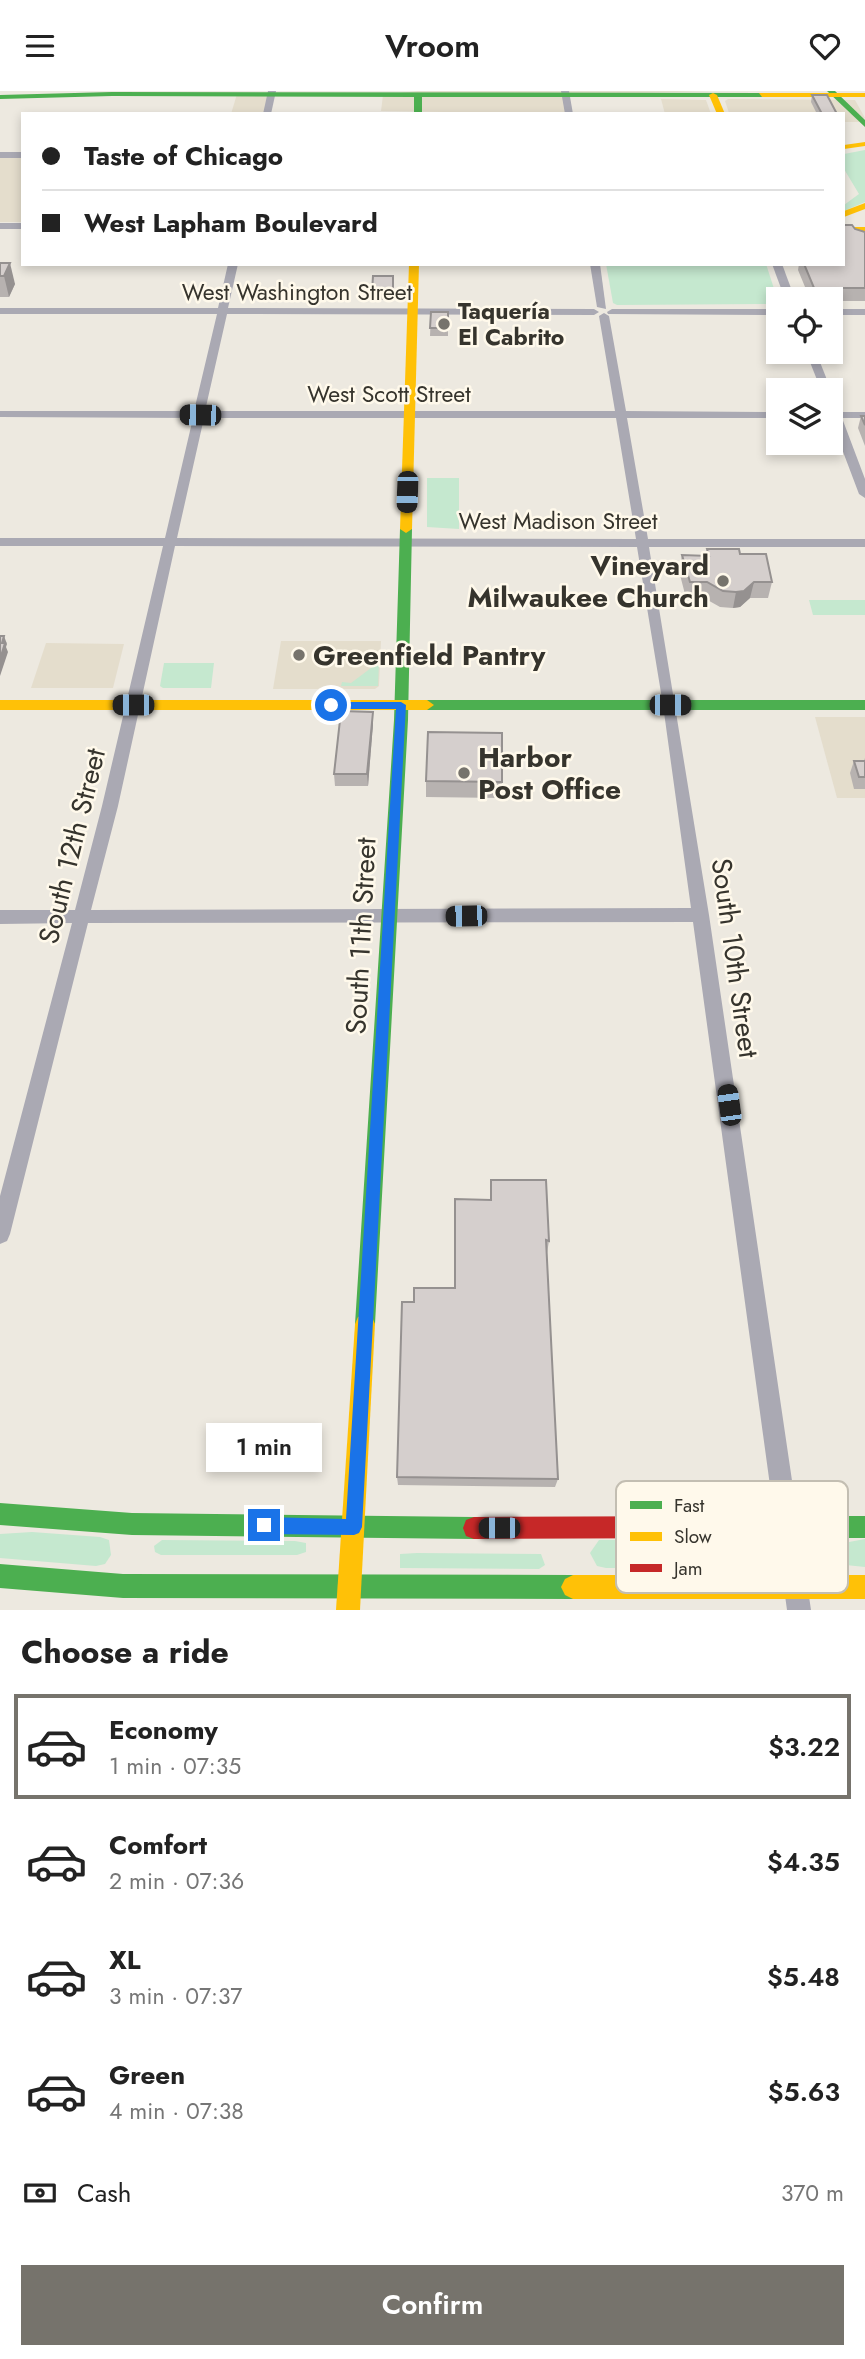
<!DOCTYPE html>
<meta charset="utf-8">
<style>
body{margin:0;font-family:Jost,sans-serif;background:#f6f6f6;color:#222;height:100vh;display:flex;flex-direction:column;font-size:26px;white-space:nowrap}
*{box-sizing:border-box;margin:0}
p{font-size:23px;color:#767676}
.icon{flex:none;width:38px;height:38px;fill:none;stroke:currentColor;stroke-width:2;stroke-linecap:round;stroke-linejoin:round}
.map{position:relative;height:1519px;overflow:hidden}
.panel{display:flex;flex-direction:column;background:#fff;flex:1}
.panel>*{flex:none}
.top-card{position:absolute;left:21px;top:21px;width:824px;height:154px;border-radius:0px;box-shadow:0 4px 10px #0003;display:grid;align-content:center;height:154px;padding:0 21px;background:#fff}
.controls{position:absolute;left:766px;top:196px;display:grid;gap:14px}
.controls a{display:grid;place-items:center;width:77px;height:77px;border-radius:0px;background:#fff;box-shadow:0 4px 10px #0003;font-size:35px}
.end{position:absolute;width:32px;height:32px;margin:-16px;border:9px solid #1a73e8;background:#fff;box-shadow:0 0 0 4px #fff}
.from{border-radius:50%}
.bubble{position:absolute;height:49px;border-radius:0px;background:#fff;box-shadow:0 4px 10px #0003;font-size:23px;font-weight:600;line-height:49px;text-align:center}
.car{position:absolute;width:21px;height:42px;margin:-21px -10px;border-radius:9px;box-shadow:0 0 5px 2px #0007;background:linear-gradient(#222 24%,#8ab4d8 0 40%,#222 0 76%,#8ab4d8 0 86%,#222 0)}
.top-card b{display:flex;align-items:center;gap:24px;height:66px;font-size:26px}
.top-card b+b{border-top:2px solid #e0e0e0}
.top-card i{width:18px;height:18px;background:#222}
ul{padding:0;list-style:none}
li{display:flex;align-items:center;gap:21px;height:105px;margin:0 14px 10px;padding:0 7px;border:4px solid transparent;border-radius:0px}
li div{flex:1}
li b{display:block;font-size:26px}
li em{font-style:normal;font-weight:600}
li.current{border-color:#76736c}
li>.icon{width:63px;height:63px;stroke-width:1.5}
h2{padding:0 21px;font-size:32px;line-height:84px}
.pay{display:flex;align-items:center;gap:18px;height:77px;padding:0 21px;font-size:26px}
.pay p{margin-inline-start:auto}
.cta{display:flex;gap:14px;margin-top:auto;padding:14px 21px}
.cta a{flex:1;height:80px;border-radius:0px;background:#76736c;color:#fff;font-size:28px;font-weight:600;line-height:80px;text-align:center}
header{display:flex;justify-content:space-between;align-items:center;height:91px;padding:0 21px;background:#fff;font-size:32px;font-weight:600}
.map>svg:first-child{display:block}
.built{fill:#e4ddcc}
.green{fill:#c5e8cf}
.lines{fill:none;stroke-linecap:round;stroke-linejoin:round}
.street{fill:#aaa9b3;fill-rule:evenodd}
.fast{fill:#4caf50;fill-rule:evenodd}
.slow{fill:#ffc107;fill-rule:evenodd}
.jam{fill:#c62828;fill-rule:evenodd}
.wall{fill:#b7b2b0}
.shaded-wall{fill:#959190}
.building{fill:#d5cfcd;stroke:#959190;stroke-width:2}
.route{fill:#1a73e8}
.poi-dot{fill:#76736c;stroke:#fff9eb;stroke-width:2.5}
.labels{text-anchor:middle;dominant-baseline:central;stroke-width:5;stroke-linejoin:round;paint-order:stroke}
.far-street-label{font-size:23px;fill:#36342d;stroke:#fff9eb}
.far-poi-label{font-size:23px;font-weight:bold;fill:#36342d;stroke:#fff9eb;text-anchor:start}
.poi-label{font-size:28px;font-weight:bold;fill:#36342d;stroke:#fff9eb;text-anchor:start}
.street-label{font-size:28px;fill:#36342d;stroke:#fff9eb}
.key{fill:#fff9eb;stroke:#c3beb2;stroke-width:2}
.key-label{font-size:19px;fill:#36342d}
</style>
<header><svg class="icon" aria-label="menu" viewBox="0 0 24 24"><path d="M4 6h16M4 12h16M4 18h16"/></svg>Vroom<svg class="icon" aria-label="heart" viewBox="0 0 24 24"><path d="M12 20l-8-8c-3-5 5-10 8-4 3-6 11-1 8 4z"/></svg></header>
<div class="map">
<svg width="865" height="1519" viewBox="0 0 865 1519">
<rect width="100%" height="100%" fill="#ede9e0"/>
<g class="built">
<polygon points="418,0 712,0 566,4 569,23 381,20 383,4"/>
<polygon points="237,3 272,3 267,23 231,23"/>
<polygon points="661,8 706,9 711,23 665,23"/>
<polygon points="728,8 855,9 865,27 860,31 844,31 844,23 729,22 725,10"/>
<rect x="0" y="66" width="23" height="65"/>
<polygon points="281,550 381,550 379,595 375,598 273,598"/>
<polygon points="46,552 124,553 113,597 31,597"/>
<polygon points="815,626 865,626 865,707 837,707"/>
</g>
<g class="green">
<polygon points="865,59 865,111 844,120 844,114 859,103 844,78 844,63"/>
<polygon points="606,173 766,173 779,213 617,214 613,212"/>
<polygon points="427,387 459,387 459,438 427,436"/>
<polygon points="809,509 865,509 865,524 813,524"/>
<polygon points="379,571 378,595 341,595 342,591 351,592"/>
<polygon points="164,572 214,572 211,597 163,597 160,595"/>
<polygon points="32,1441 100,1446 109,1449 111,1464 105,1473 96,1475 0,1467 0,1443"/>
<polygon points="865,1448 865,1476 846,1474 835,1469 833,1454"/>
<polygon points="162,1449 295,1450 306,1452 306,1461 297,1464 161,1464 155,1461 154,1455"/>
<polygon points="599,1449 723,1449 744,1455 746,1470 720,1477 606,1477 597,1475 590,1462"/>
<polygon points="417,1462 541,1463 545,1474 539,1478 400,1477 400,1463"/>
</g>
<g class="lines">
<g class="street">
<polygon points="268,0 276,0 271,23 263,23"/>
<polygon points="561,0 569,0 573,23 565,23"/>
<rect x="0" y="61" width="23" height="6"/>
<rect x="0" y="132" width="23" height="6"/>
<path d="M 228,173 L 238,173 L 228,217 L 594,218 L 599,221 L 594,224 L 227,223 L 205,320 L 615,320 L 599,225 L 604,222 L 609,225 L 626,320 L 779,321 L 779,327 L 627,327 L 648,448 L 865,448 L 865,456 L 649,456 L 709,824 L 811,1519 L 787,1519 L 693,831 L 88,832 L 10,1143 L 7,1150 L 0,1153 L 0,1105 L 72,832 L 0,833 L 0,819 L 75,819 L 102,715 L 163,455 L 0,455 L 0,447 L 165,447 L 193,327 L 0,326 L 0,320 L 194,320 L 217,223 L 0,223 L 0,217 L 218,217 ZM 204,327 L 616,327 L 636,448 L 177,447 ZM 175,455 L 637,456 L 663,614 L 691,817 L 91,819 L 118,715 Z"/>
<polygon points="590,173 600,173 606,218 597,216"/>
<polygon points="772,173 782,173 795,208 785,208"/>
<polygon points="612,218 779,218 779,224 608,223 607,221"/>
<rect x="831" y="218" width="34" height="6"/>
<polygon points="806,261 816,261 831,299 821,299"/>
<polygon points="831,311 835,312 839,321 865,321 865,327 842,327 865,388 865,407 859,403 831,329"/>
</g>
<g class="fast">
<polygon points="827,0 835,0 865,29 865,36"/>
<polygon points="112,1 762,2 766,4 762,6 422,6 422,23 414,23 414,6 112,5 0,8 0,4"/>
<polygon points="406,434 412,438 408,629 375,1233 372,1240 365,1243 358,1240 355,1233 394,629 400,438"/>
<polygon points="427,609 865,609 865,619 427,619 420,614"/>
<polygon points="0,1412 132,1422 474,1426 482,1429 485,1437 482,1445 474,1448 132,1444 0,1434"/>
<polygon points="722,1425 865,1425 865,1447 722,1447 714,1444 711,1436 714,1428"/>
<polygon points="0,1473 123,1483 573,1484 581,1488 585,1496 581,1504 573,1508 123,1507 0,1497"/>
</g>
<g class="slow">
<polygon points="713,2 717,4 725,23 717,23 709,4"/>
<polygon points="759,2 865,2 865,6 762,6"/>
<polygon points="865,51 865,55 844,58 844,54"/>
<polygon points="865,112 865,118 844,126 844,120"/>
<rect x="844" y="136" width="21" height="6"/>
<polygon points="409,173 419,173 412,438 406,442 400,438"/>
<polygon points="0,609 427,609 434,614 427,619 0,619"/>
<polygon points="365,1223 372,1226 375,1233 360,1519 336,1519 355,1233 358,1226"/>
<polygon points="573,1484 865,1484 865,1508 573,1508 565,1504 561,1496 565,1488"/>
</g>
<polygon class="jam" points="722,1425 730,1428 733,1436 730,1444 722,1447 474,1448 466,1445 463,1437 466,1429 474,1426"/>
</g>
<g class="wall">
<polygon points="812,4 837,23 817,23 811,11"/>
<polygon points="855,138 865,141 865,210 831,210 831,208 810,208 798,179 799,173 844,173"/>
<polygon points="0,172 15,193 9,206 0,206"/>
<polygon points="393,185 393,209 372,209 372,201"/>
<polygon points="431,221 448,221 448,245 430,245"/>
<polygon points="861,325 865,325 865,355 858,337"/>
<polygon points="707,458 740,463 772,491 768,507 750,507 740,516 733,517 720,516 704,507 686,507 679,480 682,464 706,465"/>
<polygon points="373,633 368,695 335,695 334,683"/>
<polygon points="865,667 865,698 854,698 850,682 854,670 864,670"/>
<polygon points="426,690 502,691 501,707 426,706"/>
<polygon points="491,1089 549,1150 547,1162 558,1388 555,1396 398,1394 397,1386 414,1211 454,1197 490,1109"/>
</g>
<g class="shaded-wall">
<polygon points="10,172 15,193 9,206 4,185"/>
<polygon points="754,491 750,507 740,516 733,517 736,501"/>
<polygon points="4,545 7,553 6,556 8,561 0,585 0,568 2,552"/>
<polygon points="373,621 373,633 368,695 367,683"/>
</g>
<g class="building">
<polygon points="812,4 827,4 837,23 822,23"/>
<polygon points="844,134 852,134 855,138 865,141 865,197 814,197 804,173 844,173"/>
<polygon points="0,172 10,172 4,185 0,185"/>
<polygon points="373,185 393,185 393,201 372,201"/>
<polygon points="431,221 448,221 448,237 430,237"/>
<polygon points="861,325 865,325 865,334"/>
<polygon points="707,458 739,458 740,463 766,463 772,491 754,491 744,500 736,501 723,500 707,491 690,491 682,464 709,465"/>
<polygon points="0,545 4,545 2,552 5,552 0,568"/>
<polygon points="341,620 373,621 367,683 334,683"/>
<polygon points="428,641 502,642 502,691 426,690"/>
<polygon points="854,670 865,670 865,686 859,686"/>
<polygon points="491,1089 546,1089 549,1150 546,1149 558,1388 397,1386 402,1211 414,1211 414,1197 455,1197 455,1108 491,1109"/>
</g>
<polygon class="route" points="401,611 406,614 362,1436 359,1442 354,1444 264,1443 259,1440 256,1434 259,1428 264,1426 346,1428 396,618 331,618 326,614 331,611"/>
<g class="poi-dot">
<circle cx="444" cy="233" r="7"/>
<circle cx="723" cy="490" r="7"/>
<circle cx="299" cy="564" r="7"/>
<circle cx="464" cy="682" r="7"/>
</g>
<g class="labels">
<g class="far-street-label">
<text x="297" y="201">West Washington Street</text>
<text x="389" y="303">West Scott Street</text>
<text x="558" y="430">West Madison Street</text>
</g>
<g class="far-poi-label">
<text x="458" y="220">Taquería<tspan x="458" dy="26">El Cabrito</tspan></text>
</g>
<g class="poi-label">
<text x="709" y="474" text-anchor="end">Vineyard<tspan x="709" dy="32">Milwaukee Church</tspan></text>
<text x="313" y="564">Greenfield Pantry</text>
<text x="478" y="666">Harbor<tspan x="478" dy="32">Post Office</tspan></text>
</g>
<g class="street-label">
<text transform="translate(72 755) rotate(-76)">South 12th Street</text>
<text transform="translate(361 845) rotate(-87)">South 11th Street</text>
<text transform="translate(735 867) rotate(82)">South 10th Street</text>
</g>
</g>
<rect x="616" y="1390" width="232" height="112" rx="10" class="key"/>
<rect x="630" y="1410" width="32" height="8" fill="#4caf50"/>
<rect x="630" y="1441" width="32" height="9" fill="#ffc107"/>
<rect x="630" y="1473" width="32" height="8" fill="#c62828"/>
<g class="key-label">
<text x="674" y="1421">Fast</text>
<text x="674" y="1452">Slow</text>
<text x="674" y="1484">Jam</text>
</g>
</svg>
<div class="controls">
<a><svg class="icon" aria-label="locate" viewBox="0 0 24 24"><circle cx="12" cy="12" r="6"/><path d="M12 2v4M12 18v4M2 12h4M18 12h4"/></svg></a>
<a><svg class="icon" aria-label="layers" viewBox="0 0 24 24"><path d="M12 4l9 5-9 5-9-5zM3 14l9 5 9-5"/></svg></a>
</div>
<i class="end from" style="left:331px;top:614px"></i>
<i class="end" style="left:264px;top:1434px"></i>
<div class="bubble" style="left:206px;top:1332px;width:116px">1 min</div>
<i class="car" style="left:200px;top:324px;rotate:271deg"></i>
<i class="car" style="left:407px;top:401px;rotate:182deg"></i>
<i class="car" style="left:133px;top:614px;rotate:270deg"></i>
<i class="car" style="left:670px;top:614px;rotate:90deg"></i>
<i class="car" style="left:466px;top:825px;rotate:269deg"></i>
<i class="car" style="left:729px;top:1014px;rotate:352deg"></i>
<i class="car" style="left:499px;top:1437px;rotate:270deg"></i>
<div class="top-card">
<b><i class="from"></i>Taste of Chicago</b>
<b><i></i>West Lapham Boulevard</b>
</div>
</div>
<section class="panel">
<h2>Choose a ride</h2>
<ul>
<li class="current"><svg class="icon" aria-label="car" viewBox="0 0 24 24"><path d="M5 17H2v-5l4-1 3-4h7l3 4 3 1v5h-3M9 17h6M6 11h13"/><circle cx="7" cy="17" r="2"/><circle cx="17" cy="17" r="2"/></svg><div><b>Economy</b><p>1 min · 07:35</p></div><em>$3.22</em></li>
<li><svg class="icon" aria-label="car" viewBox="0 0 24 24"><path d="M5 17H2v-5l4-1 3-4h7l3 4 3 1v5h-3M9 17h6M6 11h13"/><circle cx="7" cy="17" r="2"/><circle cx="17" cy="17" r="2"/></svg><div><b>Comfort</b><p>2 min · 07:36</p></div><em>$4.35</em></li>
<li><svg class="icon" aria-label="car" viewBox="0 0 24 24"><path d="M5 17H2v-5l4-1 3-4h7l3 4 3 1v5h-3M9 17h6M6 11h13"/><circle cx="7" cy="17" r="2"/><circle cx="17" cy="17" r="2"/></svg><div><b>XL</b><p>3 min · 07:37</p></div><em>$5.48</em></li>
<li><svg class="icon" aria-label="car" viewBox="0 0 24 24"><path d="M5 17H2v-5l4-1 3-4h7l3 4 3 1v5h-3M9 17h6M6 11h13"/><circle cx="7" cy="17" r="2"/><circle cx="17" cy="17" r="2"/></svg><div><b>Green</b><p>4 min · 07:38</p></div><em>$5.63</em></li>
</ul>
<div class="pay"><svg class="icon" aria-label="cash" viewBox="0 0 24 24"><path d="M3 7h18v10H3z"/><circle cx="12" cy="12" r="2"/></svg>Cash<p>370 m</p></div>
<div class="cta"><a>Confirm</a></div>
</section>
